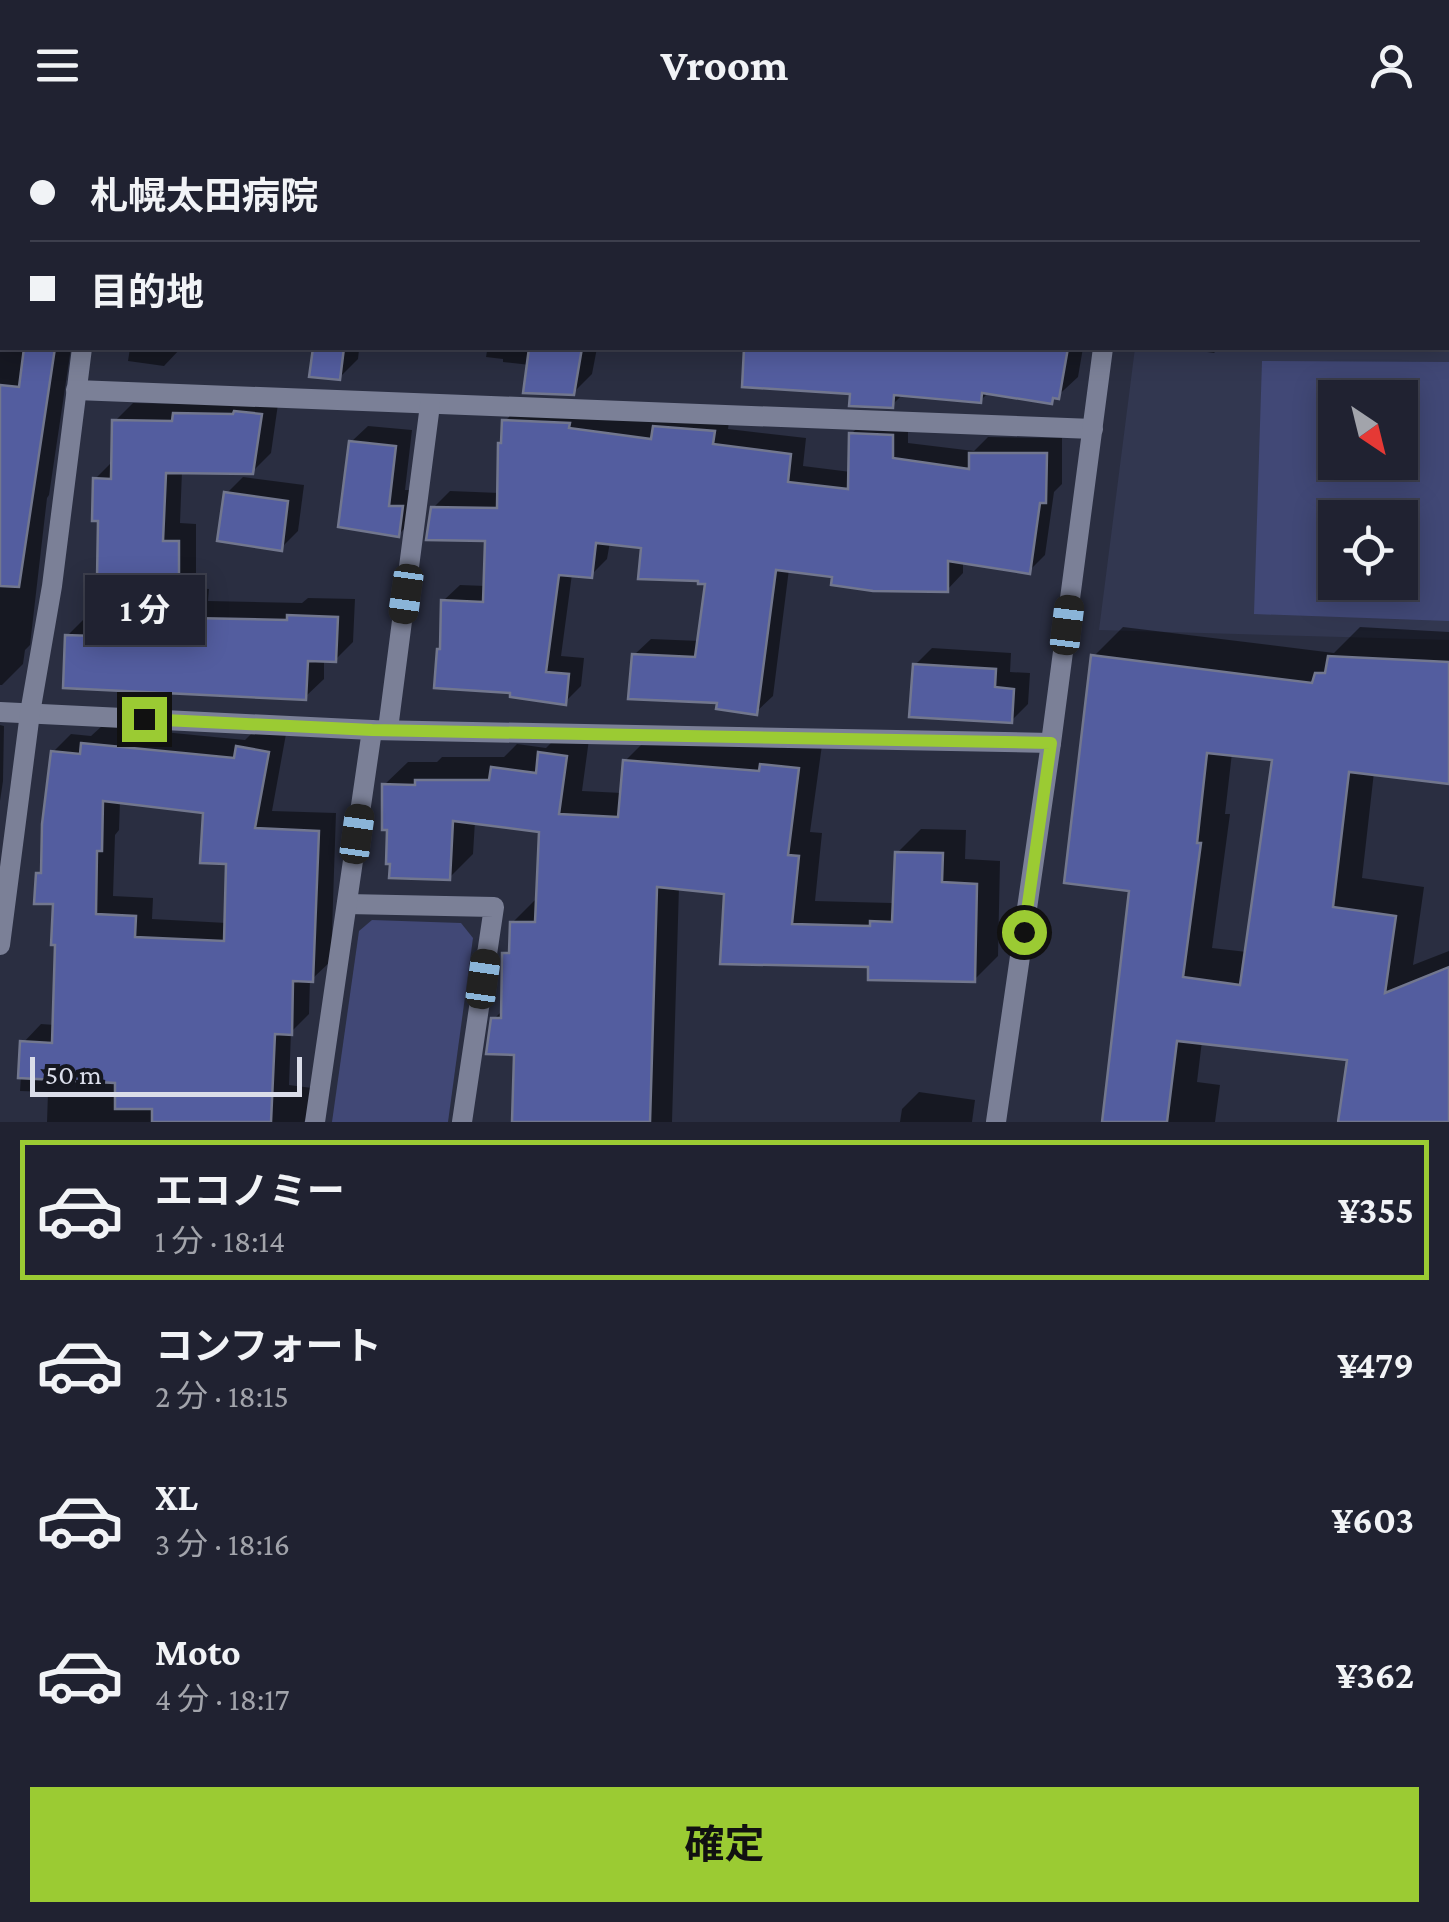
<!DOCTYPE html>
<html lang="ja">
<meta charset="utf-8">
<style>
body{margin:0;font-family:"Crimson Pro","Noto Sans JP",serif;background:#282a39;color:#f1f3f6;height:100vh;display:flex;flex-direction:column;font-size:38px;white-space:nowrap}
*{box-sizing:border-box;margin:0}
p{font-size:32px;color:#a2a4ab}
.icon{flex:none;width:55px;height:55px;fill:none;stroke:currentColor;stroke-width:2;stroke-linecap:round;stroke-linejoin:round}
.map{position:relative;height:992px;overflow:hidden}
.panel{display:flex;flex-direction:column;background:#202231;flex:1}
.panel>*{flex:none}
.guide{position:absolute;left:0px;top:0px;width:1450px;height:220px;box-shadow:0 5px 25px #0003,0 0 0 2px #3d3f4d;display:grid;align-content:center;height:220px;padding:0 30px;background:#202231}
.needle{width:65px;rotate:145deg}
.buttons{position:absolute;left:1318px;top:250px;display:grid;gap:20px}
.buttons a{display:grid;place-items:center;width:100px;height:100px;border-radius:0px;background:#202231;box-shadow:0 5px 25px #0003,0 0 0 2px #3d3f4d;font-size:50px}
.scale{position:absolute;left:30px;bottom:25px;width:272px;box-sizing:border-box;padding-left:10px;border:5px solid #dadde9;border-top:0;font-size:28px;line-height:35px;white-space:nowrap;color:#dadde9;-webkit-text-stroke:8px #151720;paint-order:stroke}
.end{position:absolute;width:45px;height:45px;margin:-22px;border:12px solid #9bcb33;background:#111;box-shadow:0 0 0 5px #111}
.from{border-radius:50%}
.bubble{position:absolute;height:70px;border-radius:0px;background:#202231;box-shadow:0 5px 25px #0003,0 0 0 2px #3d3f4d;font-size:32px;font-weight:700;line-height:70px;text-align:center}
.car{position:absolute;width:30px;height:60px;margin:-30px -15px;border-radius:12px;box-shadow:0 0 8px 2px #0007;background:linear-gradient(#222 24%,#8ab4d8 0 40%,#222 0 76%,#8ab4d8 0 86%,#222 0)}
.guide b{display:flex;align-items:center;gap:35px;height:95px;font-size:38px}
.guide b+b{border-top:2px solid #3d3f4d}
.guide i{width:25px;height:25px;background:#f1f3f6}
ul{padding:18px 0 0;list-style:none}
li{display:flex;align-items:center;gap:30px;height:140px;margin:0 20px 15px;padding:0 10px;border:5px solid transparent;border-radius:0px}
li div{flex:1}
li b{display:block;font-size:38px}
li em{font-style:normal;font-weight:700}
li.current{border-color:#9bcb33}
li>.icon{width:90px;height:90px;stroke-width:1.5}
.button{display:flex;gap:20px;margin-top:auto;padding:20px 30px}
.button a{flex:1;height:115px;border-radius:0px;background:#9bcb33;color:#111;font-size:40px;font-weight:700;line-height:115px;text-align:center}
header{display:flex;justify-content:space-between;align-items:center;height:130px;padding:0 30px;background:#202231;font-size:45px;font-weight:700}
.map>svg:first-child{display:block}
.built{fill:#323750;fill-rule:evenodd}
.green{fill:#414876;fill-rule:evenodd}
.shadow{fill:#0007;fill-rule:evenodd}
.building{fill:#535d9f;stroke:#72778e;stroke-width:2.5;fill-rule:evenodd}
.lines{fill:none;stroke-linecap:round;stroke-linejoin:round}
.street{stroke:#7b8097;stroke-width:20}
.route{stroke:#9bcb33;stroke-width:12}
</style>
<header><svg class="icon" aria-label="menu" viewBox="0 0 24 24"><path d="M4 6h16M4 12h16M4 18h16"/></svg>Vroom<svg class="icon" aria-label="person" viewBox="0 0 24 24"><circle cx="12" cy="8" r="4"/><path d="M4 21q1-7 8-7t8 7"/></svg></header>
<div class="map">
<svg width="1449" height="992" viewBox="0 0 1449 992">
<rect width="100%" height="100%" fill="#2a2e41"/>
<path class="built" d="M 1162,0 L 1449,0 L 1449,510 L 1099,500 L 1135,218 L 1448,218 L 1448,2 L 1162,2 ZM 1335,268 L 1400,268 L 1400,332 L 1335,332 ZM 1335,388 L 1400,388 L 1400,452 L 1335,452 Z"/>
<g class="green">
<path d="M 1262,231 L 1449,232 L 1449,491 L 1254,484 ZM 1335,268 L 1400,268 L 1400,332 L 1335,332 ZM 1335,388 L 1400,388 L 1400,452 L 1335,452 Z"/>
<polygon points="372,790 461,793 473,808 448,992 332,992 359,801"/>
</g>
<g class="shadow">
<polygon points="177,0 893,0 893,2 174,2"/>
<polygon points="0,2 20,2 2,2 2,218 71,218 49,365 47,368 30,515 25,520 23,534 2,555 0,555"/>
<polygon points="130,218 181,218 164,236 128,231"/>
<polygon points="316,218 381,218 376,222 359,220 358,229 339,248 312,245"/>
<polygon points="463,218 597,218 592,244 573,263 530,235 503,232 503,229 486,227 487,221"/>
<polygon points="746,218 1083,218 1078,247 1051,272 989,262 980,271 904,263 892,275 852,261 744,254"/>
<polygon points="1179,218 1219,218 1214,223"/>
<polygon points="279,267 271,323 252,342 182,341 180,393 196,394 196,458 209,459 208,471 302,473 308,468 355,469 353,512 335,530 324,529 324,549 305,567 67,506 85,488 99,488 101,389 95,349 114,330 115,291 133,273 185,274"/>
<polygon points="521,275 660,292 672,281 730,285 728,299 806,308 803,336 851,342 851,304 868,288 908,290 908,313 974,321 988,307 1062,308 1062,354 1054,362 1045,425 1029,441 963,431 963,443 947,460 789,439 773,566 756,582 720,571 634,525 651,509 700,511 708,451 644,415 610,412 607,429 591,445 572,444 561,526 584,528 581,556 565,572 513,560 442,517 443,471 460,455 486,456 487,409 433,378 450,361 500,363 505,291"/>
<polygon points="368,296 412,300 405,360 418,360 415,388 398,405 351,312"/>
<polygon points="243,347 304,355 298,401 281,418 227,363"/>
<path d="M 1123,497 L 1334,523 L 1360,497 L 1449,502 L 1449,651 L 1374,642 L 1362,748 L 1424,757 L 1413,835 L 1449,821 L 1449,992 L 1336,992 L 1342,986 L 1350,928 L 1202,911 L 1197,952 L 1220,955 L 1215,992 L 1104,992 L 1132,759 L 1093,527 ZM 1232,623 L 1275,628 L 1247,822 L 1212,818 L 1230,684 L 1225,684 Z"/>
<polygon points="932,518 1011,523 1010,542 1030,543 1028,574 1011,591 915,535"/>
<polygon points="0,595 4,596 3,651 0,671"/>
<path d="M 102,596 L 245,610 L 256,599 L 286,604 L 272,681 L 336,683 L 331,831 L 312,849 L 310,849 L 309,884 L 291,902 L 289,955 L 312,958 L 308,985 L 304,992 L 47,992 L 48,962 L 20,961 L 23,913 L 41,894 L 55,895 L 56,772 L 38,744 L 44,739 L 53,622 L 71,604 L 91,606 ZM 120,671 L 206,681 L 229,732 L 227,793 L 152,789 L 153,768 L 113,766 L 115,705 L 119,700 Z"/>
<polygon points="565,599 590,602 582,661 622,663 625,631 649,607 780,618 787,611 822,615 810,702 822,703 815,771 892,773 895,769 897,723 921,699 966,700 965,729 1000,731 998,826 974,850 871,835 726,762 679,757 672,992 515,992 517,922 494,889 504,879 505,824 512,818 512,793 536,769 542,700 475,691 473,724 449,748 389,698 384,655 408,632 437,632 442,627 504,627 517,614 546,618"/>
<polygon points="919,962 975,970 972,992 900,992 902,979"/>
</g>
<g class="building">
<polygon points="24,218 55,218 19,457 0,456 0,255 19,257"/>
<polygon points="313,218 344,218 340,250 309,247"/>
<polygon points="529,218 582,218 574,265 523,263"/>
<polygon points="744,218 1068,218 1059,269 1053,268 1052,274 982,263 981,273 894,265 893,278 849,276 850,264 742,257"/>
<polygon points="234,281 262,284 253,344 166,343 163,411 179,411 179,476 192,476 191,488 287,490 287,485 338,487 336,532 308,531 306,570 63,558 65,505 96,506 98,391 92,391 93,348 111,349 112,290 172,291 173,283 233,284"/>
<polygon points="502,290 570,293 569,298 651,309 653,296 715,301 713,314 791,324 788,352 848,359 849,303 893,305 893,328 969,339 969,323 1047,323 1046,373 1040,373 1030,444 948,431 948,462 873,461 831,455 832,447 776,440 757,585 716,579 717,573 628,569 632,524 695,527 705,454 698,454 698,451 638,449 641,418 596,413 592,448 559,445 546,542 569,544 566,575 510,567 510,563 434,558 437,519 440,519 441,470 483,472 485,411 426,410 431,377 497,378 498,313 501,313"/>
<polygon points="349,311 396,316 389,376 403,376 399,407 338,397"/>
<polygon points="224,362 288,371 282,421 217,411"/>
<path d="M 1091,525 L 1312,553 L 1315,543 L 1325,543 L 1328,526 L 1449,532 L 1449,654 L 1349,642 L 1333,777 L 1396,786 L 1385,863 L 1449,837 L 1449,992 L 1338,992 L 1347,930 L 1177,911 L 1167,992 L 1102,992 L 1129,761 L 1064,753 ZM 1207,623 L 1272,630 L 1240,855 L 1183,847 L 1201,713 L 1197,713 Z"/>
<polygon points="913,534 996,539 995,557 1014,559 1012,593 909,587"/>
<path d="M 81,613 L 234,628 L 236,616 L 269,622 L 255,698 L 319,701 L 313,852 L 293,851 L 292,905 L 275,904 L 271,992 L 152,992 L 152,979 L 115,979 L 115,953 L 18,948 L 20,911 L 52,913 L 55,815 L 51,815 L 53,774 L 34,774 L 36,743 L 41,743 L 42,694 L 51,621 L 80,624 ZM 103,671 L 203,683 L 200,733 L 226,734 L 224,811 L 135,807 L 136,786 L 96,784 L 97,721 L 102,721 Z"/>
<polygon points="538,622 567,626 559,684 618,687 623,630 759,641 760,634 799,638 788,725 799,726 792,794 870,796 870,791 892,792 895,722 943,723 942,752 977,754 975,852 868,850 868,837 720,834 724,764 657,757 650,992 512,992 514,925 486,924 491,888 501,888 502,823 509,823 510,792 535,792 539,702 453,691 450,750 389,748 390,734 386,734 387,700 382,700 382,654 415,655 415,650 489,650 491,637 536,643"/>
</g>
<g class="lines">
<g class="street">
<polyline points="108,2 108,0"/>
<polyline points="1132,2 1132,0"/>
<polyline points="76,260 1093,299"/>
<polyline points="0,582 372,600 1051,613"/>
<polyline points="388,599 430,275"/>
<polyline points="347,774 494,777 462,992"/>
<polyline points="0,815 30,583 52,456 82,218"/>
<polyline points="315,992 372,600"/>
<polyline points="996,992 1051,613 1103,218"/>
</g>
</g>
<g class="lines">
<polyline class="route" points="144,589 372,600 1051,613 1024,802"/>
</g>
</svg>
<div class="buttons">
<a><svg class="needle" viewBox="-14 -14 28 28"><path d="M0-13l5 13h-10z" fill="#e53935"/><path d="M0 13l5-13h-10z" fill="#a2a4ab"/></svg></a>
<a><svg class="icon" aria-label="locate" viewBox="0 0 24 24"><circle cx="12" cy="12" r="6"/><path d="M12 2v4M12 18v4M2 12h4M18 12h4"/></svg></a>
</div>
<div class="scale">50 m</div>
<i class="end from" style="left:1024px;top:802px"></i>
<i class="end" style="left:144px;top:589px"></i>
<div class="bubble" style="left:85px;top:445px;width:120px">1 分</div>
<i class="car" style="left:406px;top:464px;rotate:188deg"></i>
<i class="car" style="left:1067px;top:495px;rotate:7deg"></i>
<i class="car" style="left:357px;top:704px;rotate:8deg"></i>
<i class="car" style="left:483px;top:849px;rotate:8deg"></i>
<div class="guide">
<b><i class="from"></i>札幌太田病院</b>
<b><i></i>目的地</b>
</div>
</div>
<section class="panel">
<ul>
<li class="current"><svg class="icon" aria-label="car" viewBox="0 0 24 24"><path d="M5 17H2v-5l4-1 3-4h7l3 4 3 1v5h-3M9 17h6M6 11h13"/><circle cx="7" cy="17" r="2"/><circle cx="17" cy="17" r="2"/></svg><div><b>エコノミー</b><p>1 分 · 18:14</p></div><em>¥355</em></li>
<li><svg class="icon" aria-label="car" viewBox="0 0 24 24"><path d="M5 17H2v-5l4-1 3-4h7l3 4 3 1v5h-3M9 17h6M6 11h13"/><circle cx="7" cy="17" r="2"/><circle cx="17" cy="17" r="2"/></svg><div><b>コンフォート</b><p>2 分 · 18:15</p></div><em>¥479</em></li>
<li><svg class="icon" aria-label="car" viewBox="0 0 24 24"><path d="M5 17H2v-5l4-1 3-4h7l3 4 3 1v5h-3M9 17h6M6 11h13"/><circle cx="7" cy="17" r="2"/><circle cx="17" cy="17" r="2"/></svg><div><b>XL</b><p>3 分 · 18:16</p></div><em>¥603</em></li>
<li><svg class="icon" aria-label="car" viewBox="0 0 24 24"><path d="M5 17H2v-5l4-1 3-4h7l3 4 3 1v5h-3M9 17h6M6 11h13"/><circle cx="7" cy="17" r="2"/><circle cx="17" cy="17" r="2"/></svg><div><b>Moto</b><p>4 分 · 18:17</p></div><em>¥362</em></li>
</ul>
<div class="button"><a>確定</a></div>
</section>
